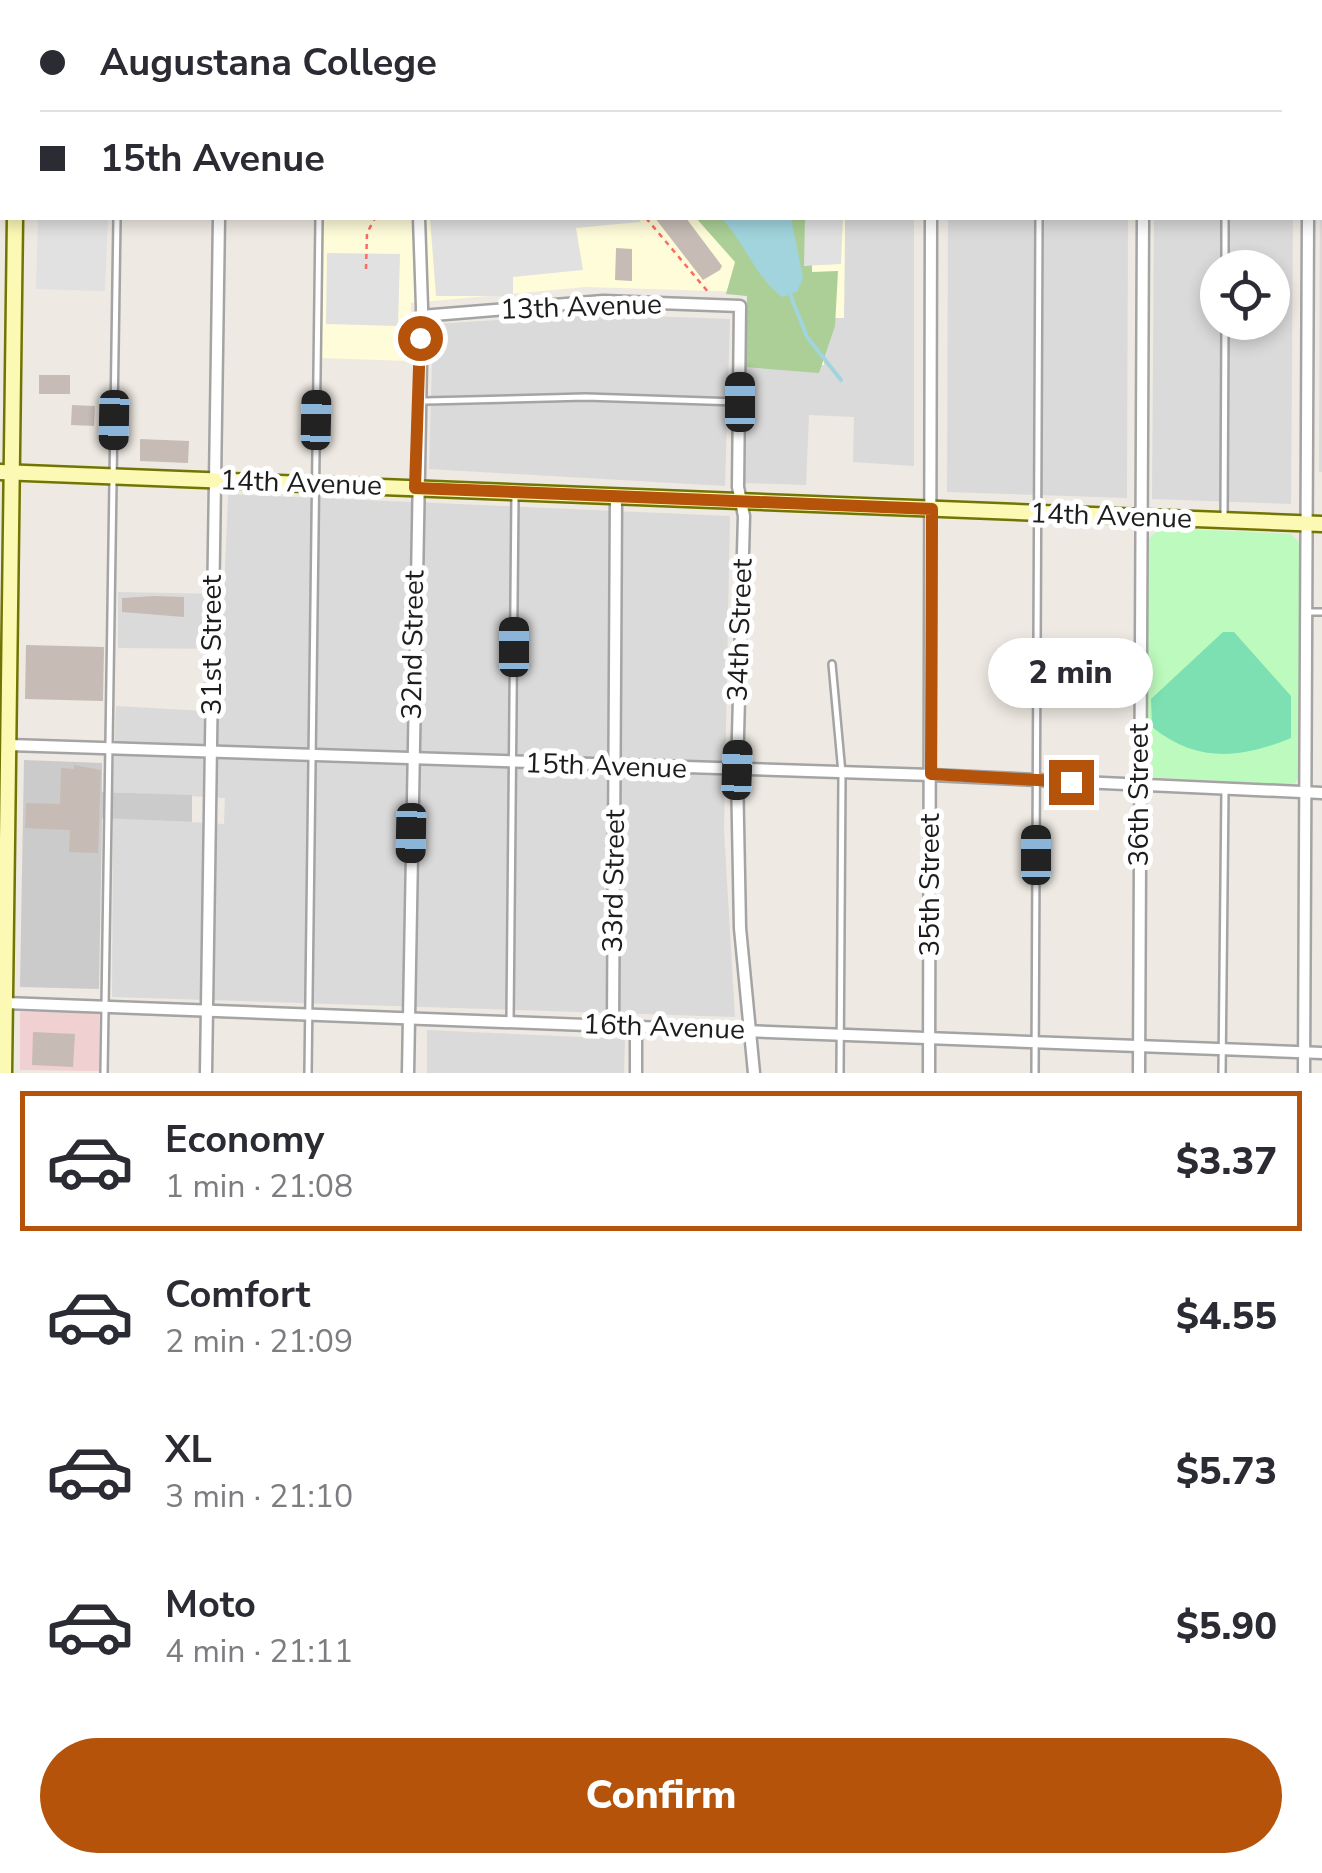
<!DOCTYPE html>
<meta charset="utf-8">
<style>
body{margin:0;font-family:"Nunito Sans",sans-serif;background:#f7f7f7;color:#2b2b33;height:100vh;display:flex;flex-direction:column;font-size:38px;white-space:nowrap}
*{box-sizing:border-box;margin:0}
p{font-size:32px;color:#7c7c81}
.icon{flex:none;width:55px;height:55px;fill:none;stroke:currentColor;stroke-width:2;stroke-linecap:round;stroke-linejoin:round}
.map{position:relative;height:1073px;overflow:hidden}
.sheet{display:flex;flex-direction:column;background:#fff;flex:1}
.sheet>*{flex:none}
.guide{position:absolute;left:0px;top:0px;width:1322px;height:220px;box-shadow:0 5px 15px #0003;display:grid;align-content:center;height:220px;padding:0 40px;background:#fff}
.fabs{position:absolute;left:1200px;top:250px;display:grid;gap:20px}
.fabs a{display:grid;place-items:center;width:90px;height:90px;border-radius:50%;background:#fff;box-shadow:0 5px 15px #0003;font-size:50px}
.end{position:absolute;width:45px;height:45px;margin:-22px;border:12px solid #b45309;background:#fff;box-shadow:0 0 0 5px #fff}
.from{border-radius:50%}
.bubble{position:absolute;height:70px;border-radius:35px;background:#fff;box-shadow:0 5px 15px #0003;font-size:32px;font-weight:800;line-height:70px;text-align:center}
.car{position:absolute;width:30px;height:60px;margin:-30px -15px;border-radius:12px;box-shadow:0 0 8px 2px #0007;background:linear-gradient(#222 24%,#8ab4d8 0 40%,#222 0 76%,#8ab4d8 0 86%,#222 0)}
.guide b{display:flex;align-items:center;gap:35px;height:95px;font-size:38px}
.guide b+b{border-top:2px solid #e1e1e2}
.guide i{width:25px;height:25px;background:#2b2b33}
ul{padding:18px 0 0;list-style:none}
li{display:flex;align-items:center;gap:30px;height:140px;margin:0 20px 15px;padding:0 20px;border:5px solid transparent;border-radius:0px}
li div{flex:1}
li b{display:block;font-size:38px}
li em{font-style:normal;font-weight:800}
li.active{border-color:#b45309}
li>.icon{width:90px;height:90px;stroke-width:1.5}
.primary-button{display:flex;gap:20px;margin-top:auto;padding:20px 40px}
.primary-button a{flex:1;height:115px;border-radius:60px;background:#b45309;color:#fff;font-size:40px;font-weight:800;line-height:115px;text-align:center}
.map>svg:first-child{display:block}
.residential{fill:#dbdada;fill-rule:evenodd}
.commercial{fill:#f0d0d1}
.education{fill:#fffcda}
.religious{fill:#cbcbcb}
.forest{fill:#abcf96}
.park{fill:#bdfabd}
.pitch{fill:#7de0b2}
.parking{fill:#e1e1e1}
.water{fill:#a1d4dd}
.lines{fill:none;stroke-linecap:round;stroke-linejoin:round}
.stream{stroke:#a1d4dd;stroke-width:4}
.building{fill:#c6bbb5}
.lane-casing{stroke:#a4a4a4;stroke-width:10}
.street-casing{stroke:#a4a4a4;stroke-width:15}
.secondary-casing{stroke:#717502;stroke-width:19}
.path{stroke:#fd6964;stroke-width:2.5;stroke-dasharray:5 5;stroke-linecap:butt}
.lane{stroke:#fff;stroke-width:5}
.street{stroke:#fff;stroke-width:10}
.secondary{stroke:#fbf9b4;stroke-width:14}
.route{stroke:#b45309;stroke-width:12}
.labels{text-anchor:middle;dominant-baseline:central;stroke-width:10;stroke-linejoin:round;paint-order:stroke}
.street-label{font-size:28px;fill:#1d1d1d;stroke:#fff}
</style>
<div class="map">
<svg width="1322" height="1073" viewBox="0 0 1322 1073">
<rect width="100%" height="100%" fill="#eee9e2"/>
<g class="residential">
<polygon points="1320,168 1322,168 1322,472 1319,472"/>
<polygon points="845,218 914,218 914,466 853,462 854,417 809,415 806,485 743,483 747,362 825,318 844,318"/>
<polygon points="948,218 1128,218 1127,498 947,492"/>
<path d="M 1154,218 L 1293,218 L 1291,504 L 1152,499 ZM 1218,268 L 1272,268 L 1272,322 L 1218,322 Z"/>
<polygon points="592,314 730,319 725,486 429,469 433,324"/>
<polygon points="228,494 730,516 724,830 735,1017 112,997 113,818 224,824 225,798 113,792 116,706 222,712 225,649 118,648 118,592 224,594"/>
<polygon points="427,1030 625,1039 624,1073 427,1073"/>
</g>
<polygon class="commercial" points="20,1012 99,1013 99,1071 20,1070"/>
<g class="education">
<polygon points="30,0 1055,0 30,2"/>
<polygon points="324,218 845,218 844,318 825,318 824,365 747,362 748,292 586,287 411,303 409,361 320,358"/>
</g>
<polygon class="religious" points="24,760 102,763 102,792 192,795 192,822 102,818 99,989 20,987"/>
<polygon class="forest" points="696,218 812,218 812,272 838,271 835,326 819,373 745,367 747,296 726,294 735,262"/>
<polygon class="park" points="1161,528 1291,534 1299,542 1299,777 1294,785 1148,777 1148,539"/>
<path class="pitch" d="M 1223,632 L 1234,632 L 1291,696 L 1291,738 C 1240,759 1197,763 1152,727 L 1151,699 Z"/>
<g class="parking">
<polygon points="38,218 108,218 105,291 36,289"/>
<polygon points="430,218 641,218 640,222 576,228 583,270 513,277 513,296 436,296"/>
<polygon points="805,218 843,218 841,264 804,266"/>
<polygon points="327,253 400,254 398,326 326,324"/>
</g>
<path class="water" d="M 721,218 L 791,218 L 803,278 L 797,292 L 782,297 C 754,276 745,242 721,218 Z"/>
<g class="lines">
<polyline class="stream" points="790,294 807,337 841,380"/>
</g>
<g class="building">
<polygon points="655,218 686,218 722,266 720,270 703,280"/>
<polygon points="616,248 632,249 632,281 615,280"/>
<rect x="39" y="375" width="31" height="19"/>
<polygon points="72,405 95,406 94,426 71,425"/>
<polygon points="140,439 189,441 188,463 140,461"/>
<polygon points="154,596 184,597 184,617 122,612 122,598"/>
<polygon points="26,645 104,647 103,701 25,699"/>
<polygon points="74,765 101,770 98,853 69,852 70,830 25,828 26,803 60,804 61,768 74,769"/>
<polygon points="33,1032 75,1034 73,1067 32,1065"/>
</g>
<g class="lines">
<defs>
<g id="lane">
<polyline points="1228,0 1228,2"/>
<polyline points="1225,268 1225,218"/>
<polyline points="426,401 586,397 738,402"/>
<polyline points="1224,519 1225,322"/>
<polyline points="1306,612 1322,612"/>
<polyline points="832,664 842,773 840,1073"/>
<polyline points="510,1021 515,495"/>
<polyline points="104,1073 117,218"/>
<polyline points="308,1073 319,218"/>
<polyline points="1035,1073 1039,218"/>
<polyline points="1222,1073 1225,789"/>
</g>
<g id="street">
<polyline points="1155,0 1158,2"/>
<polyline points="931,2 931,0"/>
<polyline points="1309,2 1309,0"/>
<polyline points="0,64 2,64"/>
<polyline points="1320,156 1322,156"/>
<polyline points="421,316 603,301 740,306 738,487 744,516 737,771 740,928 754,1073"/>
<polyline points="9,745 931,775 1322,793"/>
<polyline points="5,1003 1322,1053"/>
<polyline points="613,1025 616,496"/>
<polyline points="636,1026 636,1073"/>
<polyline points="206,1073 219,218"/>
<polyline points="408,1073 422,307 419,218"/>
<polyline points="929,1073 931,218"/>
<polyline points="1139,1073 1143,218"/>
<polyline points="1304,1073 1308,218"/>
</g>
<g id="secondary">
<polyline points="19,2 19,0"/>
<polyline points="0,472 1322,524"/>
<polyline points="4,1073 15,218"/>
</g>
</defs>
<use href="#lane" class="lane-casing"/>
<use href="#street" class="street-casing"/>
<use href="#secondary" class="secondary-casing"/>
<g class="path">
<polyline points="258,2 258,0"/>
<polyline points="370,2 375,2"/>
<polyline points="516,2 516,0"/>
<polyline points="712,2 715,0"/>
<polyline points="646,218 709,293"/>
<polyline points="366,269 367,233 375,218"/>
</g>
<use href="#lane" class="lane"/>
<use href="#street" class="street"/>
<use href="#secondary" class="secondary"/>
</g>
<g class="lines">
<polyline class="route" points="420,338 415,488 932,509 931,774 1071,782"/>
</g>
<g class="labels">
<g class="street-label">
<text transform="translate(581 307) rotate(-2)">13th Avenue</text>
<text transform="translate(301 483) rotate(2)">14th Avenue</text>
<text transform="translate(1111 516) rotate(2)">14th Avenue</text>
<text transform="translate(740 630) rotate(-88)">34th Street</text>
<text transform="translate(212 645) rotate(-90)">31st Street</text>
<text transform="translate(413 645) rotate(-89)">32nd Street</text>
<text transform="translate(606 766) rotate(2)">15th Avenue</text>
<text transform="translate(1139 795) rotate(-90)">36th Street</text>
<text transform="translate(614 881) rotate(-89)">33rd Street</text>
<text transform="translate(930 885) rotate(-90)">35th Street</text>
<text transform="translate(664 1027) rotate(2)">16th Avenue</text>
</g>
</g>
</svg>
<div class="fabs">
<a><svg class="icon" aria-label="locate" viewBox="0 0 24 24"><circle cx="12" cy="12" r="6"/><path d="M12 2v4M12 18v4M2 12h4M18 12h4"/></svg></a>
</div>
<i class="end from" style="left:420px;top:338px"></i>
<i class="end" style="left:1071px;top:782px"></i>
<div class="bubble" style="left:988px;top:638px;width:165px">2 min</div>
<i class="car" style="left:740px;top:402px;rotate:0deg"></i>
<i class="car" style="left:114px;top:420px;rotate:181deg"></i>
<i class="car" style="left:316px;top:420px;rotate:1deg"></i>
<i class="car" style="left:514px;top:647px;rotate:0deg"></i>
<i class="car" style="left:737px;top:770px;rotate:2deg"></i>
<i class="car" style="left:411px;top:833px;rotate:181deg"></i>
<i class="car" style="left:1036px;top:855px;rotate:0deg"></i>
<div class="guide">
<b><i class="from"></i>Augustana College</b>
<b><i></i>15th Avenue</b>
</div>
</div>
<section class="sheet">
<ul>
<li class="active"><svg class="icon" aria-label="car" viewBox="0 0 24 24"><path d="M5 17H2v-5l4-1 3-4h7l3 4 3 1v5h-3M9 17h6M6 11h13"/><circle cx="7" cy="17" r="2"/><circle cx="17" cy="17" r="2"/></svg><div><b>Economy</b><p>1 min · 21:08</p></div><em>$3.37</em></li>
<li><svg class="icon" aria-label="car" viewBox="0 0 24 24"><path d="M5 17H2v-5l4-1 3-4h7l3 4 3 1v5h-3M9 17h6M6 11h13"/><circle cx="7" cy="17" r="2"/><circle cx="17" cy="17" r="2"/></svg><div><b>Comfort</b><p>2 min · 21:09</p></div><em>$4.55</em></li>
<li><svg class="icon" aria-label="car" viewBox="0 0 24 24"><path d="M5 17H2v-5l4-1 3-4h7l3 4 3 1v5h-3M9 17h6M6 11h13"/><circle cx="7" cy="17" r="2"/><circle cx="17" cy="17" r="2"/></svg><div><b>XL</b><p>3 min · 21:10</p></div><em>$5.73</em></li>
<li><svg class="icon" aria-label="car" viewBox="0 0 24 24"><path d="M5 17H2v-5l4-1 3-4h7l3 4 3 1v5h-3M9 17h6M6 11h13"/><circle cx="7" cy="17" r="2"/><circle cx="17" cy="17" r="2"/></svg><div><b>Moto</b><p>4 min · 21:11</p></div><em>$5.90</em></li>
</ul>
<div class="primary-button"><a>Confirm</a></div>
</section>
